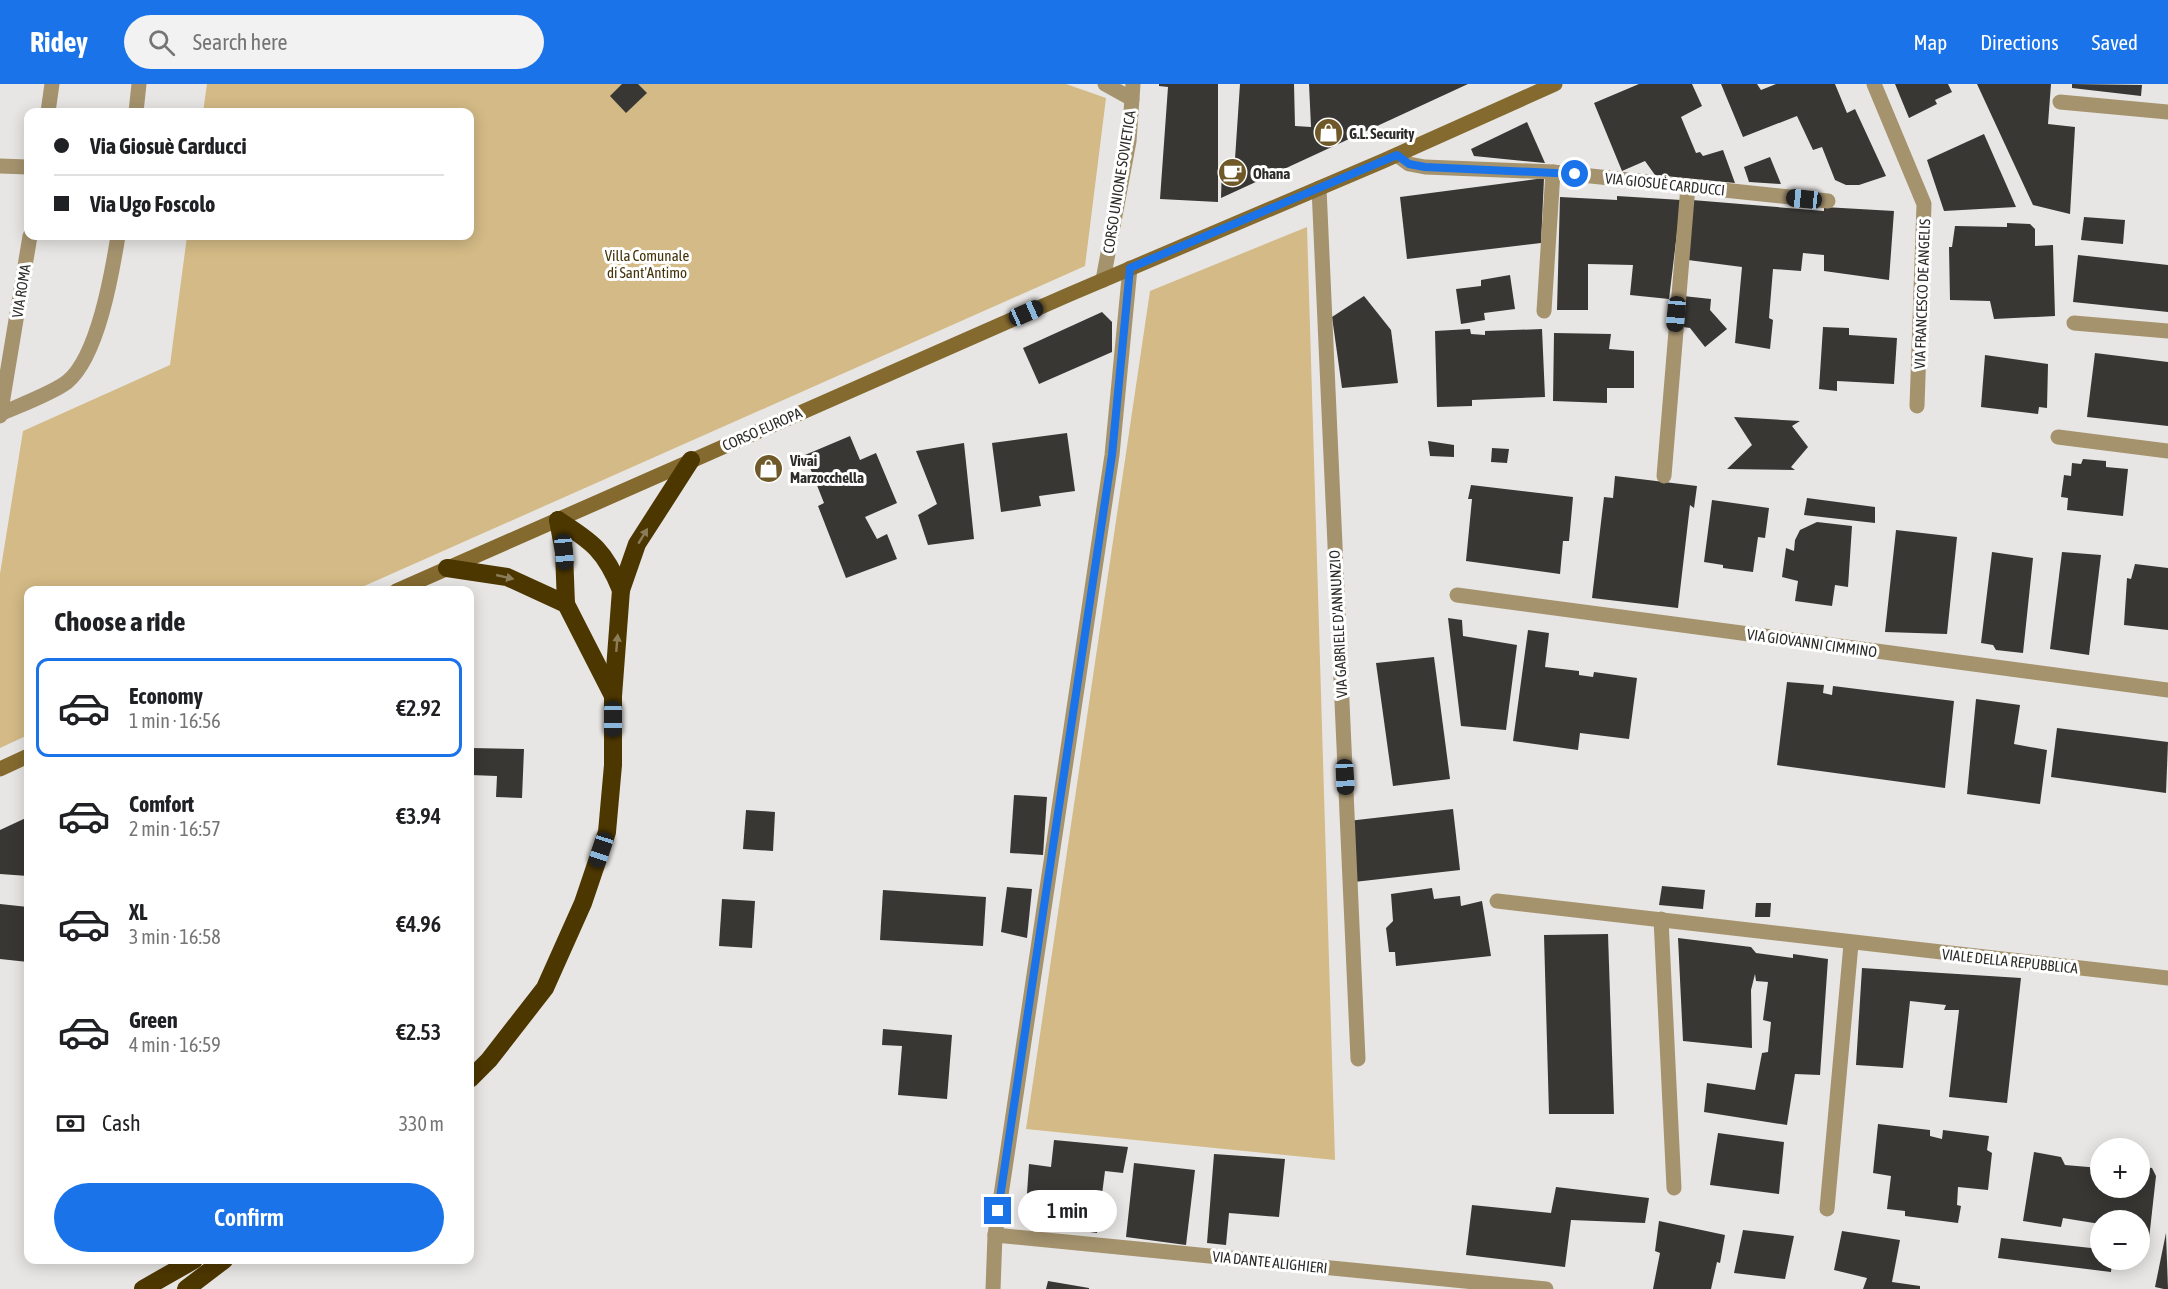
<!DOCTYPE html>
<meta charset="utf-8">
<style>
body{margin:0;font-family:"Asap Condensed",sans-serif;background:#f2f2f2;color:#202124;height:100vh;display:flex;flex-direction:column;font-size:22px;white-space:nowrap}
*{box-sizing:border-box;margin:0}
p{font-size:20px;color:#757577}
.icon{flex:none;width:33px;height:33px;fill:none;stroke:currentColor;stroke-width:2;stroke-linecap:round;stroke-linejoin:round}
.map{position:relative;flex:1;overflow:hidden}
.drawer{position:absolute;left:24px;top:502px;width:450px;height:678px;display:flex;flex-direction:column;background:#fff;border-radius:12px;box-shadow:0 3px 15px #0003}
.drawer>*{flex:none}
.guide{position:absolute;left:24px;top:24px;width:450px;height:132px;border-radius:12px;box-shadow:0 3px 15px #0003;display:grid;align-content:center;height:132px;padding:0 30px;background:#fff}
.fabs{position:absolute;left:2090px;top:1054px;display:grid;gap:12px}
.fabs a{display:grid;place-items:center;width:60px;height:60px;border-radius:50%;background:#fff;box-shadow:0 3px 15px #0003;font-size:30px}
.end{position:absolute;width:27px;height:27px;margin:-14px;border:8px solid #1a73e8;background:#fff;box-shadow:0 0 0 3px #fff}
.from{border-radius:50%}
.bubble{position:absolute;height:42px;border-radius:21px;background:#fff;box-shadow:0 3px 15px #0003;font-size:20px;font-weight:600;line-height:42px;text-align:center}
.car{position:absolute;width:18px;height:36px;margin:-18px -9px;border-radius:8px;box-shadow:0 0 4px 2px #0007;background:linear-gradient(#222 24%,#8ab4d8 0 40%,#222 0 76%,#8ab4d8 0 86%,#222 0)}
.guide b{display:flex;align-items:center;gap:21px;height:57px;font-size:22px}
.guide b+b{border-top:2px solid #e0e0e0}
.guide i{width:15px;height:15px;background:#202124}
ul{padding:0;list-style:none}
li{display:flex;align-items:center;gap:18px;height:99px;margin:0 12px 9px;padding:0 18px;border:3px solid transparent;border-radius:12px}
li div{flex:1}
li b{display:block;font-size:22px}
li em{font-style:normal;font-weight:600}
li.active{border-color:#1a73e8}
li>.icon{width:54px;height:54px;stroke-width:1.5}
h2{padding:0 30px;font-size:27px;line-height:72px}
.pay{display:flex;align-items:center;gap:15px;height:66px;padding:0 30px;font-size:22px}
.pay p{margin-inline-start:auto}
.primary-button{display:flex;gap:12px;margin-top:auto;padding:12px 30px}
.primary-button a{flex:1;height:69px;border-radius:36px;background:#1a73e8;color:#fff;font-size:24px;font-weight:600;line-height:69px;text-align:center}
header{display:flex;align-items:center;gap:36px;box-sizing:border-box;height:84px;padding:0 30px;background:#1a73e8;color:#fff}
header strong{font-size:28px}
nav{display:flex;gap:33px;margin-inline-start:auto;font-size:21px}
.search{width:420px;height:54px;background:#f2f2f2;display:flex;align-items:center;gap:15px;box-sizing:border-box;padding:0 21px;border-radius:33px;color:#757577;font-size:22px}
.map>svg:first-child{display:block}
.green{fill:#d3ba86}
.building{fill:#383734}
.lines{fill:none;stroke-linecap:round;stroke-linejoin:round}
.lane{stroke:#a5936e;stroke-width:15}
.street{stroke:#a5936e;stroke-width:15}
.secondary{stroke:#846a2f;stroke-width:15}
.highway{stroke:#4d3700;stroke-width:18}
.oneway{fill:#8b7d59}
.route{stroke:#1a73e8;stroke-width:8}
.labels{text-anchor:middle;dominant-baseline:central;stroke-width:6;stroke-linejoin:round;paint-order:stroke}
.poi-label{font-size:15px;font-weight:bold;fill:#2d2c2b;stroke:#fff;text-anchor:start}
.street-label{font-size:15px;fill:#2d2c2b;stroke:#fff}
.park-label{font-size:15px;fill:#443308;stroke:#fff}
</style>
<header>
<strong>Ridey</strong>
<div class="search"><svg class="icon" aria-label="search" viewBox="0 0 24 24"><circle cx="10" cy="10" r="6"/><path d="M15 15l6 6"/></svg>Search here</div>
<nav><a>Map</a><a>Directions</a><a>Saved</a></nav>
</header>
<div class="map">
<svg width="2168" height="1205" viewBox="0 0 2168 1205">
<rect width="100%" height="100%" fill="#e8e6e4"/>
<g class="green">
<polygon points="207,0 1066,0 1106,14 1085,182 353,507 28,507 28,651 0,664 0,490 23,347 170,281 187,152 470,152 470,28 203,28"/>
<polygon points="1307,143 1335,1076 1026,1045 1150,207"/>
</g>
<g class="building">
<polygon points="622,0 638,0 647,9 626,29 610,12"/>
<polygon points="1159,0 1218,0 1218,118 1160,115 1168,3 1159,2"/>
<polygon points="1240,0 1294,0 1295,42 1311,43 1309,0 1468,0 1221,114 1222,81 1235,75"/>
<polygon points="1639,0 1692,0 1702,22 1681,33 1696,69 1700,68 1703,72 1723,66 1735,99 1655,91 1645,77 1622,87 1594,19"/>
<polygon points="1721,0 1757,0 1761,6 1776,0 1835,0 1847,29 1855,25 1886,92 1859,101 1846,101 1835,96 1822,63 1813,66 1797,32 1743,53"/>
<polygon points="1895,0 1948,0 1952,8 1935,16 1937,20 1909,34"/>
<polygon points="1977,0 2051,0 2048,40 2075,43 2070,130 2033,121"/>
<polygon points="2072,0 2142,1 2141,12 2072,4"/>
<polygon points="1527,38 1545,79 1474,72 1471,65"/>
<polygon points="1984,50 2016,123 1944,127 1927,76"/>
<polygon points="1770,73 1781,100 1749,98 1744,83"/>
<polygon points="1544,94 1541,159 1407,175 1400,113"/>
<polygon points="1617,112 1681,116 1669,215 1630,211 1633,181 1588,180 1588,226 1557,226 1560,113 1617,116"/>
<polygon points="1692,116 1824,127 1824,123 1894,127 1889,196 1824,187 1824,171 1803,169 1801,187 1773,185 1769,234 1773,236 1770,265 1735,259 1742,183 1688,176"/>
<polygon points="2084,133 2125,136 2123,160 2081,156"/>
<polygon points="2007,139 2030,140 2035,145 2035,162 2053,161 2055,232 1994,235 1990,217 1950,216 1949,163 1952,163 1955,142 2007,143"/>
<polygon points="2078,171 2168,181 2168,228 2073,218"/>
<polygon points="1510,191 1515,225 1484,229 1485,236 1461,240 1456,205 1481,202 1481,196"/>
<polygon points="1364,212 1391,246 1398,299 1342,304 1332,233"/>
<polygon points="1683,212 1711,215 1710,226 1727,245 1705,263 1690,244 1683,243"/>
<polygon points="1102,228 1112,238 1112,268 1039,300 1023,264"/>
<polygon points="1823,243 1849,244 1849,251 1897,254 1894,300 1837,297 1837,307 1819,305"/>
<polygon points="1470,245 1471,250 1485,251 1485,247 1542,245 1545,313 1472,316 1472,322 1437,323 1435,247"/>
<polygon points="1554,249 1611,250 1609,265 1634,267 1634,304 1607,304 1607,319 1553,317"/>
<polygon points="2095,269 2168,278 2168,342 2087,333"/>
<polygon points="1985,271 2048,280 2047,324 2039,323 2038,330 1981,323"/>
<polygon points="1734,333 1800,337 1792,342 1808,363 1791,383 1795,386 1727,385 1752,361"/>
<polygon points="1067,349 1075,407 1039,412 1041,422 1001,428 992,359"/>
<polygon points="850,352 860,376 876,369 897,419 865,433 877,455 887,450 897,475 846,494 818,422 824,419 805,371"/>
<polygon points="1428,357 1454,361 1454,373 1430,372"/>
<polygon points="964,359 974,455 928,461 918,431 937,420 916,367"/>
<polygon points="1492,364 1509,365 1507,379 1491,378"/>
<polygon points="2083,375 2106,377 2106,383 2128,385 2123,432 2067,426 2068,414 2061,413 2064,391 2071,392 2072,379 2081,380"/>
<polygon points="1615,392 1697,402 1694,424 1690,421 1678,524 1592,514 1604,413 1613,414"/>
<polygon points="1471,401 1573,413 1569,457 1563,457 1560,490 1466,477 1472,415 1468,415"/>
<polygon points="1807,414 1875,423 1875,439 1804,431"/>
<polygon points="1712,416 1769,424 1765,454 1758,453 1753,488 1723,484 1723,481 1704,478"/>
<polygon points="1817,438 1852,442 1848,503 1835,501 1832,522 1795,517 1798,497 1782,493 1786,464 1794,467 1795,456 1800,446"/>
<polygon points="1896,446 1957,453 1947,550 1885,548"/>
<polygon points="1992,468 2033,474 2023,569 1996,566 1993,561 1981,559"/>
<polygon points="2062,468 2101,471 2089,571 2050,565"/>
<polygon points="2135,480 2168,484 2168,546 2124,541 2127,494 2131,495"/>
<polygon points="1448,534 1462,536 1463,552 1517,561 1506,646 1461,642"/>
<polygon points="1528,546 1549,549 1545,583 1579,587 1579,591 1593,593 1594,588 1637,594 1629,655 1580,649 1578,666 1513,657"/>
<polygon points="1434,573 1450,695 1393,702 1376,579"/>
<polygon points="1787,598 1824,601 1823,609 1832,611 1833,602 1954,617 1945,704 1777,681"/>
<polygon points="1976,615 2020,621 2014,660 2047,666 2040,720 1967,710"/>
<polygon points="2057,644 2168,658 2166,709 2051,693"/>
<polygon points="470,664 524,665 522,714 496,713 497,692 470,691"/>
<polygon points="1014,711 1047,713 1043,771 1010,769"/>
<polygon points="1453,725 1460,786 1354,798 1348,737"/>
<polygon points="746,726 775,728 773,767 743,765"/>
<polygon points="28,733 28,792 0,790 0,746"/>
<polygon points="1662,802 1705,806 1703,825 1659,821"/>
<polygon points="1007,803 1032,805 1027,854 1001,848"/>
<polygon points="1432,804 1434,815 1460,812 1461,822 1482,817 1491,872 1396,882 1395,868 1389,868 1386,844 1393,837 1391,810"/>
<polygon points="883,806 986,813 983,862 880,856"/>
<polygon points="722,815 755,817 752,864 719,862"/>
<polygon points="1756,819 1771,819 1770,833 1755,833"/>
<polygon points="0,820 28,823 28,878 0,875"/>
<polygon points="1608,850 1614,1030 1549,1030 1544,851"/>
<polygon points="1678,854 1751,863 1756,869 1793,874 1793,870 1828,875 1820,991 1795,990 1787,1041 1704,1028 1707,999 1755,1006 1762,969 1768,968 1771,938 1763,936 1768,898 1756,897 1755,890 1751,906 1752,964 1683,957"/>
<polygon points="1862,884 2021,894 2007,1019 1949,1013 1959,926 1944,926 1946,921 1910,917 1903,984 1856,981"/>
<polygon points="883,945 952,951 947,1015 898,1011 902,962 882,961"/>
<polygon points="1878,1040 1930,1046 1930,1052 1942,1055 1943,1046 1989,1052 1987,1066 1992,1069 1988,1106 1958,1103 1957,1121 1961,1122 1958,1139 1905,1132 1905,1127 1887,1125 1891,1092 1873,1089"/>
<polygon points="1718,1049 1784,1058 1779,1110 1710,1101"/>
<polygon points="1054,1056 1128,1063 1123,1089 1105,1087 1097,1149 1025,1139 1029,1080 1051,1083"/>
<polygon points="2034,1068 2061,1073 2065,1081 2100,1084 2100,1104 2139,1104 2139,1082 2152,1084 2156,1092 2149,1155 2139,1153 2139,1137 2100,1137 2100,1140 2063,1134 2061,1143 2023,1137"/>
<polygon points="1214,1070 1285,1075 1279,1133 1229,1129 1226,1161 1207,1159"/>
<polygon points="1134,1079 1195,1086 1186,1161 1126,1153"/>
<polygon points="1556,1103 1649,1114 1645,1139 1571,1136 1565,1183 1466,1171 1472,1121 1551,1129"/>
<polygon points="1659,1137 1725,1151 1720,1179 1717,1178 1711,1205 1653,1205 1660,1169 1655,1167"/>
<polygon points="1743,1146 1794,1152 1785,1195 1734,1189"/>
<polygon points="1842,1147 1900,1156 1892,1198 1920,1202 1920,1205 1863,1205 1867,1194 1834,1186"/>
<polygon points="2166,1149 2168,1205 2164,1205 2155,1203"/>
<polygon points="2001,1154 2100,1165 2100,1176 2112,1176 2111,1188 1998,1174"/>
<polygon points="1048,1197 1089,1204 1089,1205 1046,1205"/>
</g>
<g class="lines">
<g class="lane">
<polyline points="1105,0 1132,15"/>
<polyline points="136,28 139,0"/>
<path d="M 0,330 C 18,322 53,309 67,298 C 98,273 112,189 118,152"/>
<polyline points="1661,835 1674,1104"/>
<polyline points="1827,1125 1851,860"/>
</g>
<g class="street">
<polyline points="1874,0 1924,120 1917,322"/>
<polyline points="2060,18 2168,28"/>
<polyline points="48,28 52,0"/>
<polyline points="1397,71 1409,80 1425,83 1553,88 1828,117"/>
<polyline points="0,82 28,83"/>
<polyline points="1319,104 1358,975"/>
<polyline points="1103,196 1129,57 1133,0"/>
<polyline points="1544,227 1553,88"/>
<polyline points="2074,239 2168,247"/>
<polyline points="0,332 30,152"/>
<polyline points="2058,353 2168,367"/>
<polyline points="1664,392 1688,102"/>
<polyline points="1457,511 2168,606"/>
<polyline points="1497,817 2168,894"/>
<polyline points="995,1151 1546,1205"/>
<polyline points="993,1205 995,1151 1112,371 1130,184"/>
</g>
<g class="secondary">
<polyline points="396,507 1068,211 1383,77 1555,0"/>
<polyline points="0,685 28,672"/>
</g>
<g class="highway">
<path d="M 558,436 C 593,458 605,467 621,506"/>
<polyline points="558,436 564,468 566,520"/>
<polyline points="447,484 507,493 566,520 613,612"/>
<polyline points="470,995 489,976 545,904 583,819 607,748 613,681 613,612 621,506 637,460 691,376"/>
<polyline points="143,1205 194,1176"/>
<polyline points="186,1205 224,1176"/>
</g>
</g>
<defs><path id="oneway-solid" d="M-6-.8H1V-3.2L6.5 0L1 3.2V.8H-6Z" transform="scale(1.5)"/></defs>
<g class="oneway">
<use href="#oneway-solid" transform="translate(643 452) rotate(-59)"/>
<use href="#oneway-solid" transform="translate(505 493) rotate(13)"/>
<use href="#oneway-solid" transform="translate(617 559) rotate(-85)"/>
</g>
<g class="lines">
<polyline class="route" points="998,1127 1112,371 1130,184 1397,71 1409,80 1425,83 1575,90"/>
</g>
<defs>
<symbol id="shop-disc" viewBox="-11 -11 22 22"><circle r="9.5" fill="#6f5928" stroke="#fff"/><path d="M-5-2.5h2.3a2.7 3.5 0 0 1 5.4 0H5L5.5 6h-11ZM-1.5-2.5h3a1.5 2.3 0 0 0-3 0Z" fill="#fff"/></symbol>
<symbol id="cafe-disc" viewBox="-11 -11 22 22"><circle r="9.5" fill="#6f5928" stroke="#fff"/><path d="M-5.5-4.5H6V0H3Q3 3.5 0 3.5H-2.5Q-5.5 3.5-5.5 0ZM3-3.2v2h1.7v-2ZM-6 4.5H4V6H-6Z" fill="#fff"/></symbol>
</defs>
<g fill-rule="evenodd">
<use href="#shop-disc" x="1312" y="32" width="33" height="33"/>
<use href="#cafe-disc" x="1216" y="72" width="33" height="33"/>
<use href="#shop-disc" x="752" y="368" width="33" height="33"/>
</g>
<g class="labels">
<g class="poi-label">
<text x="1349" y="49">G.L. Security</text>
<text x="1253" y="89">Ohana</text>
<text x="790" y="376">Vivai<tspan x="790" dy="17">Marzocchella</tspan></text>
</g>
<g class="street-label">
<text transform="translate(1119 98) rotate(-81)">CORSO UNIONE SOVIETICA</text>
<text transform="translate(1665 100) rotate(6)">VIA GIOSUÈ CARDUCCI</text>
<text transform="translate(21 207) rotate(-81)">VIA ROMA</text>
<text transform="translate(1922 210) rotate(-88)">VIA FRANCESCO DE ANGELIS</text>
<text transform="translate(762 345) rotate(-24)">CORSO EUROPA</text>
<text transform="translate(1338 540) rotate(-93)">VIA GABRIELE D'ANNUNZIO</text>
<text transform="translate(1812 559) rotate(8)">VIA GIOVANNI CIMMINO</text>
<text transform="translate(2010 877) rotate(6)">VIALE DELLA REPUBBLICA</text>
<text transform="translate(1270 1178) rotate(6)">VIA DANTE ALIGHIERI</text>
</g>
<g class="park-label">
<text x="647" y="171">Villa Comunale<tspan x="647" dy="17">di Sant'Antimo</tspan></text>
</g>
</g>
</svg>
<div class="fabs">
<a>+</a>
<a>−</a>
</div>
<i class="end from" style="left:1575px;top:90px"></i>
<i class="end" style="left:998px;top:1127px"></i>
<div class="bubble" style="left:1018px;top:1106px;width:99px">1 min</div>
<i class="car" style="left:1804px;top:115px;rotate:276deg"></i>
<i class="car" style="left:1026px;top:229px;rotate:66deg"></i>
<i class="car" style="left:1676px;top:230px;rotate:185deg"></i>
<i class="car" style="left:564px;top:468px;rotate:175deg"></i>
<i class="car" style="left:613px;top:635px;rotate:180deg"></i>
<i class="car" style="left:1345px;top:693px;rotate:177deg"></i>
<i class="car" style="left:601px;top:766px;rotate:198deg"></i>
<div class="guide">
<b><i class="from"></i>Via Giosuè Carducci</b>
<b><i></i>Via Ugo Foscolo</b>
</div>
<section class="drawer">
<h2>Choose a ride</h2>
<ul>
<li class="active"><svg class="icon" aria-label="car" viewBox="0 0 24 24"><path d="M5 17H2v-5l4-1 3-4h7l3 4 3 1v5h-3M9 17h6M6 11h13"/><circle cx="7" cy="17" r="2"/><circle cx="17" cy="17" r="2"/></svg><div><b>Economy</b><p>1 min · 16:56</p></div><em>€2.92</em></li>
<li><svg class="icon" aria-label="car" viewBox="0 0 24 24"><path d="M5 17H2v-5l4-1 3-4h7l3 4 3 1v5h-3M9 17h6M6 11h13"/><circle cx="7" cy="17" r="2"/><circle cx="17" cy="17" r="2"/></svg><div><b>Comfort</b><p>2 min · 16:57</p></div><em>€3.94</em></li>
<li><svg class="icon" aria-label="car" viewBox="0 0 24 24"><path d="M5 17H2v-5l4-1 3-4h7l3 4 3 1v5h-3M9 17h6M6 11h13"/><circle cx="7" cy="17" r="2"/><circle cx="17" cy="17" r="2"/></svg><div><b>XL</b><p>3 min · 16:58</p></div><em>€4.96</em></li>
<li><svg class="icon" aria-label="car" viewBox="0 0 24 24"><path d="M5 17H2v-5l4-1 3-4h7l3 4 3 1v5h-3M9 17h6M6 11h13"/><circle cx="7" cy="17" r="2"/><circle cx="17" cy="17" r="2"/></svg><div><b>Green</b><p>4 min · 16:59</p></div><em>€2.53</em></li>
</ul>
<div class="pay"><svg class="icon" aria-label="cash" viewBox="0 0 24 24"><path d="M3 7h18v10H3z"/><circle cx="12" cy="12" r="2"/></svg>Cash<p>330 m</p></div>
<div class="primary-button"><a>Confirm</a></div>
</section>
</div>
